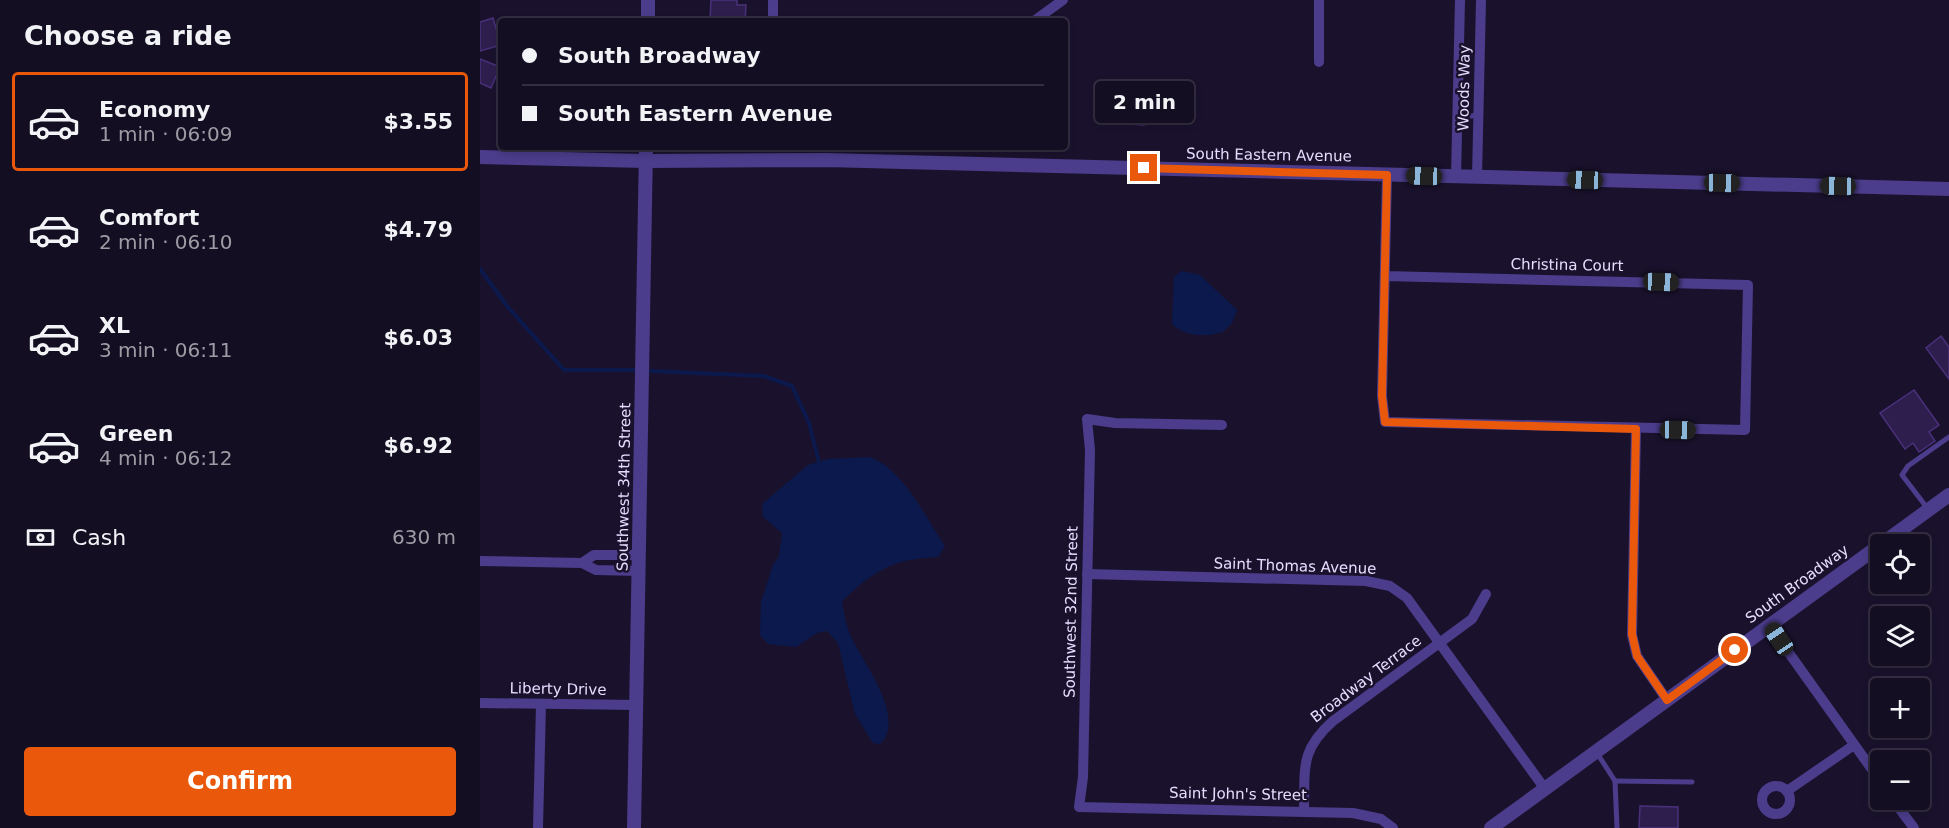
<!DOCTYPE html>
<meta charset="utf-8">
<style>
body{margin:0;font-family:"DejaVu Sans",sans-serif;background:#1d172a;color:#f1f3f6;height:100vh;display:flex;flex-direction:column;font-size:22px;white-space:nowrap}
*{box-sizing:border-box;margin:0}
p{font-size:20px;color:#9d9ca5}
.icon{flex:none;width:33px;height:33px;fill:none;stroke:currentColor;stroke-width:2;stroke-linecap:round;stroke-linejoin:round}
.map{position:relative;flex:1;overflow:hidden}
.side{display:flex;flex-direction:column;background:#140e22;width:480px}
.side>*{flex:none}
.top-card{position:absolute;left:18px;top:18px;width:570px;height:132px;border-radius:6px;box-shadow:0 3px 9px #0003,0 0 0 2px #332e40;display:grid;align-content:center;height:132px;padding:0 24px;background:#140e22}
.fabs{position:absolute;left:1390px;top:534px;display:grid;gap:12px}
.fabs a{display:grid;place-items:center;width:60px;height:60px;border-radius:6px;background:#140e22;box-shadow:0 3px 9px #0003,0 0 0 2px #332e40;font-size:30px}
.end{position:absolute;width:27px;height:27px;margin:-14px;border:8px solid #ea580c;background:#fff;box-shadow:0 0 0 3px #fff}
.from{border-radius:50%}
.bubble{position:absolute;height:42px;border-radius:6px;background:#140e22;box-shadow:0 3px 9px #0003,0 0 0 2px #332e40;font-size:20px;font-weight:700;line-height:42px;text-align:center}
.car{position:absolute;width:18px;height:36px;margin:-18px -9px;border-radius:8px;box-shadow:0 0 4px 2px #0007;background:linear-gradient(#222 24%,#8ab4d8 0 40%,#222 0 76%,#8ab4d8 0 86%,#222 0)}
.top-card b{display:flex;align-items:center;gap:21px;height:57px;font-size:22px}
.top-card b+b{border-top:2px solid #332e40}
.top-card i{width:15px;height:15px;background:#f1f3f6}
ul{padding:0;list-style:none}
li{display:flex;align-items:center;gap:18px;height:99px;margin:0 12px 9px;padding:0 12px;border:3px solid transparent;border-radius:6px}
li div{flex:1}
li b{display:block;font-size:22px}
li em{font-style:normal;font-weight:700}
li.active{border-color:#ea580c}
li>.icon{width:54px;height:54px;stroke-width:1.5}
h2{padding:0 24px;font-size:27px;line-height:72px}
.pay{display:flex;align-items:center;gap:15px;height:66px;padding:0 24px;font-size:22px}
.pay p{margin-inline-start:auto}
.primary-button{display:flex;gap:12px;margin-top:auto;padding:12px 24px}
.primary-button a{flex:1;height:69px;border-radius:6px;background:#ea580c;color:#fff;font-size:24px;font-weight:700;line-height:69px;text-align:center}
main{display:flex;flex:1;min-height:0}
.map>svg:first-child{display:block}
.water{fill:#0b194c}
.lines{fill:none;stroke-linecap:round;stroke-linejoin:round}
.stream{stroke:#0b194c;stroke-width:4}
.building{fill:#2e1e4e;stroke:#49307a;stroke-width:1.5}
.service{stroke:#4b3d8b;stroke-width:5}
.minor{stroke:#4b3d8b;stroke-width:10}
.tertiary{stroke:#4b3d8b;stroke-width:14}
.route{stroke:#ea580c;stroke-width:8}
.labels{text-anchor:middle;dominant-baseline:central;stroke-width:5;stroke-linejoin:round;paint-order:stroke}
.street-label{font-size:15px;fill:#e6ddff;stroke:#1a122d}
</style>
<main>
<section class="side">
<h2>Choose a ride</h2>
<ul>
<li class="active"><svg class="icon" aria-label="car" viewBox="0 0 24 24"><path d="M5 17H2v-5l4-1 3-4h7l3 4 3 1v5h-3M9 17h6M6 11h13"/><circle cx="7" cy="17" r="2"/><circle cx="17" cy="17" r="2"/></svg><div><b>Economy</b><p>1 min · 06:09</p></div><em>$3.55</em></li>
<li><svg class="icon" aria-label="car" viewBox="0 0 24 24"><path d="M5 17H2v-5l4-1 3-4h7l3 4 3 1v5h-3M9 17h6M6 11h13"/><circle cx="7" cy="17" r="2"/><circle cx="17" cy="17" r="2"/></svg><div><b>Comfort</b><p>2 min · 06:10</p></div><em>$4.79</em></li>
<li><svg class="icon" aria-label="car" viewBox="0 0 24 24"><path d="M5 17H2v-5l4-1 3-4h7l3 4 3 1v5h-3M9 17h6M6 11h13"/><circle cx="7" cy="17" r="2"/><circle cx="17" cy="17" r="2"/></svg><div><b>XL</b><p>3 min · 06:11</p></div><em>$6.03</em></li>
<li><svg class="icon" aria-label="car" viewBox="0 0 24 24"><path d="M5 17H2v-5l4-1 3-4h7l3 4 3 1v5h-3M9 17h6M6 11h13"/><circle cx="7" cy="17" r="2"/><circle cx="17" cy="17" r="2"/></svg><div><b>Green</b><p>4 min · 06:12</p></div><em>$6.92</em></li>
</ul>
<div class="pay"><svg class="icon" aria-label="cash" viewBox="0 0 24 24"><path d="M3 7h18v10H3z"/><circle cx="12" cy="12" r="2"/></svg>Cash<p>630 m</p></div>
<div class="primary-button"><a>Confirm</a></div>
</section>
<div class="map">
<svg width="1469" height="828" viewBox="0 0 1469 828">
<rect width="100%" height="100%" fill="#1a122d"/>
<g class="water">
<path d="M 702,271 L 720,275 L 757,310 L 752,323 L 743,332 C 726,337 705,337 692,324 L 694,277 Z"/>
<path d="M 390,457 C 424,470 445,517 465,546 L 458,557 C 412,559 395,570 362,601 C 364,614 366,625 371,637 C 383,662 427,719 400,744 L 393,743 L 375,714 L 358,643 L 347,631 L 337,633 L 316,647 L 288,644 L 280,635 L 281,602 L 293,565 L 299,556 L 302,533 L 283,517 L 282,504 L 328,465 L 348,459 Z"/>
</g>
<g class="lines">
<g class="stream">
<polyline points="0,269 27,306 84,370 155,370"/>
<polyline points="171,371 284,376 312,386 329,423 340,466"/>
</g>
</g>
<g class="building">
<polygon points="231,0 257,0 257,5 266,5 265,21 230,21"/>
<polygon points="13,18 21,45 0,51 0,22"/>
<polygon points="0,59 20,67 11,88 0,83"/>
<polygon points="639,90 665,91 664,125 633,123 634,100 639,100"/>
<polygon points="1461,336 1469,347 1469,379 1446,348"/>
<polygon points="1434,390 1459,425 1449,432 1455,441 1439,452 1433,443 1425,449 1400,413"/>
<polygon points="1160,806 1198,807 1198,828 1159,828"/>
</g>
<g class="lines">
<g class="service">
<polyline points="977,118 998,115"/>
<polyline points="1448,509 1422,475 1428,466 1469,437"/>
<polyline points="1117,753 1135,781 1137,828"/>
<polyline points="1135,781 1212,782"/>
</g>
<g class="minor">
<polyline points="293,21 293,0"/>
<polyline points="554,21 583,0"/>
<polyline points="839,62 839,0"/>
<polyline points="976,177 980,0"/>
<polyline points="997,177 1001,0"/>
<polyline points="905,276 1268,285 1265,430 905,422 902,396 907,175"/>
<polyline points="742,425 635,423 607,419 610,450 603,777 599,807 873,813 901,819 913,828"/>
<polyline points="1156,429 1152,635 1157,656 1187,700"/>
<polyline points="0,561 102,563 116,570 159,571"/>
<polyline points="102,563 114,555 159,555"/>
<polyline points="607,574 886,581 910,586 927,598 1065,789"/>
<polyline points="1289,625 1401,782"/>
<polyline points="0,703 156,705"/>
<circle cx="1296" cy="800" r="14"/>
<polyline points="1307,791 1374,745"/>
<polyline points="1413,800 1434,828"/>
<path d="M 824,810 C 825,768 820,750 853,721 L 992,619 L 1006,594"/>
<polyline points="58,828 61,704"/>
</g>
<g class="tertiary">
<polyline points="168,21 168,0"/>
<polyline points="0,157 166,161 347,160 1469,189"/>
<polyline points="154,828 166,147"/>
<polyline points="1011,828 1469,495"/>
</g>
</g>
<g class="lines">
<polyline class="route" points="664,168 907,175 902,396 905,422 1156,429 1152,634 1157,656 1187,700 1255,650"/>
</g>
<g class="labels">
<g class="street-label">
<text transform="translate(984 88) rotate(-89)">Woods Way</text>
<text transform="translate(789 155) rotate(1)">South Eastern Avenue</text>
<text transform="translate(1087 265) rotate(1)">Christina Court</text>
<text transform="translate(144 487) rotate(-89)">Southwest 34th Street</text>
<text transform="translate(815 566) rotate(2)">Saint Thomas Avenue</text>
<text transform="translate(1317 584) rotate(-36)">South Broadway</text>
<text transform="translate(591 612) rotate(-89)">Southwest 32nd Street</text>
<text transform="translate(886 679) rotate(-37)">Broadway Terrace</text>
<text transform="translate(78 689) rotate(1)">Liberty Drive</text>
<text transform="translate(758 794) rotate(1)">Saint John's Street</text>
</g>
</g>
</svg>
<div class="fabs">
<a><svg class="icon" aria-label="locate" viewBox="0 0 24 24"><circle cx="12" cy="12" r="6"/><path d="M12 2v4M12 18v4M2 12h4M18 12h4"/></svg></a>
<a><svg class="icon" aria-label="layers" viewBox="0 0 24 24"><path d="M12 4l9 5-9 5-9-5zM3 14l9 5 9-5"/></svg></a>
<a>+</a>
<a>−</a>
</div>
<i class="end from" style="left:1255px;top:650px"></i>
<i class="end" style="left:664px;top:168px"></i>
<div class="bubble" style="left:615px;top:81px;width:99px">2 min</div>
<i class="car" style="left:944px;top:176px;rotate:272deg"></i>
<i class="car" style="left:1105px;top:180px;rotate:272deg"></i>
<i class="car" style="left:1242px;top:183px;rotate:91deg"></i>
<i class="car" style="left:1358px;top:186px;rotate:271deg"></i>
<i class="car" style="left:1181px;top:282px;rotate:92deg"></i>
<i class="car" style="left:1198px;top:430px;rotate:91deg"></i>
<i class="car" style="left:1299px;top:639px;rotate:326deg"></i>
<div class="top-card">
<b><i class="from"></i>South Broadway</b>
<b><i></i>South Eastern Avenue</b>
</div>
</div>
</main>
